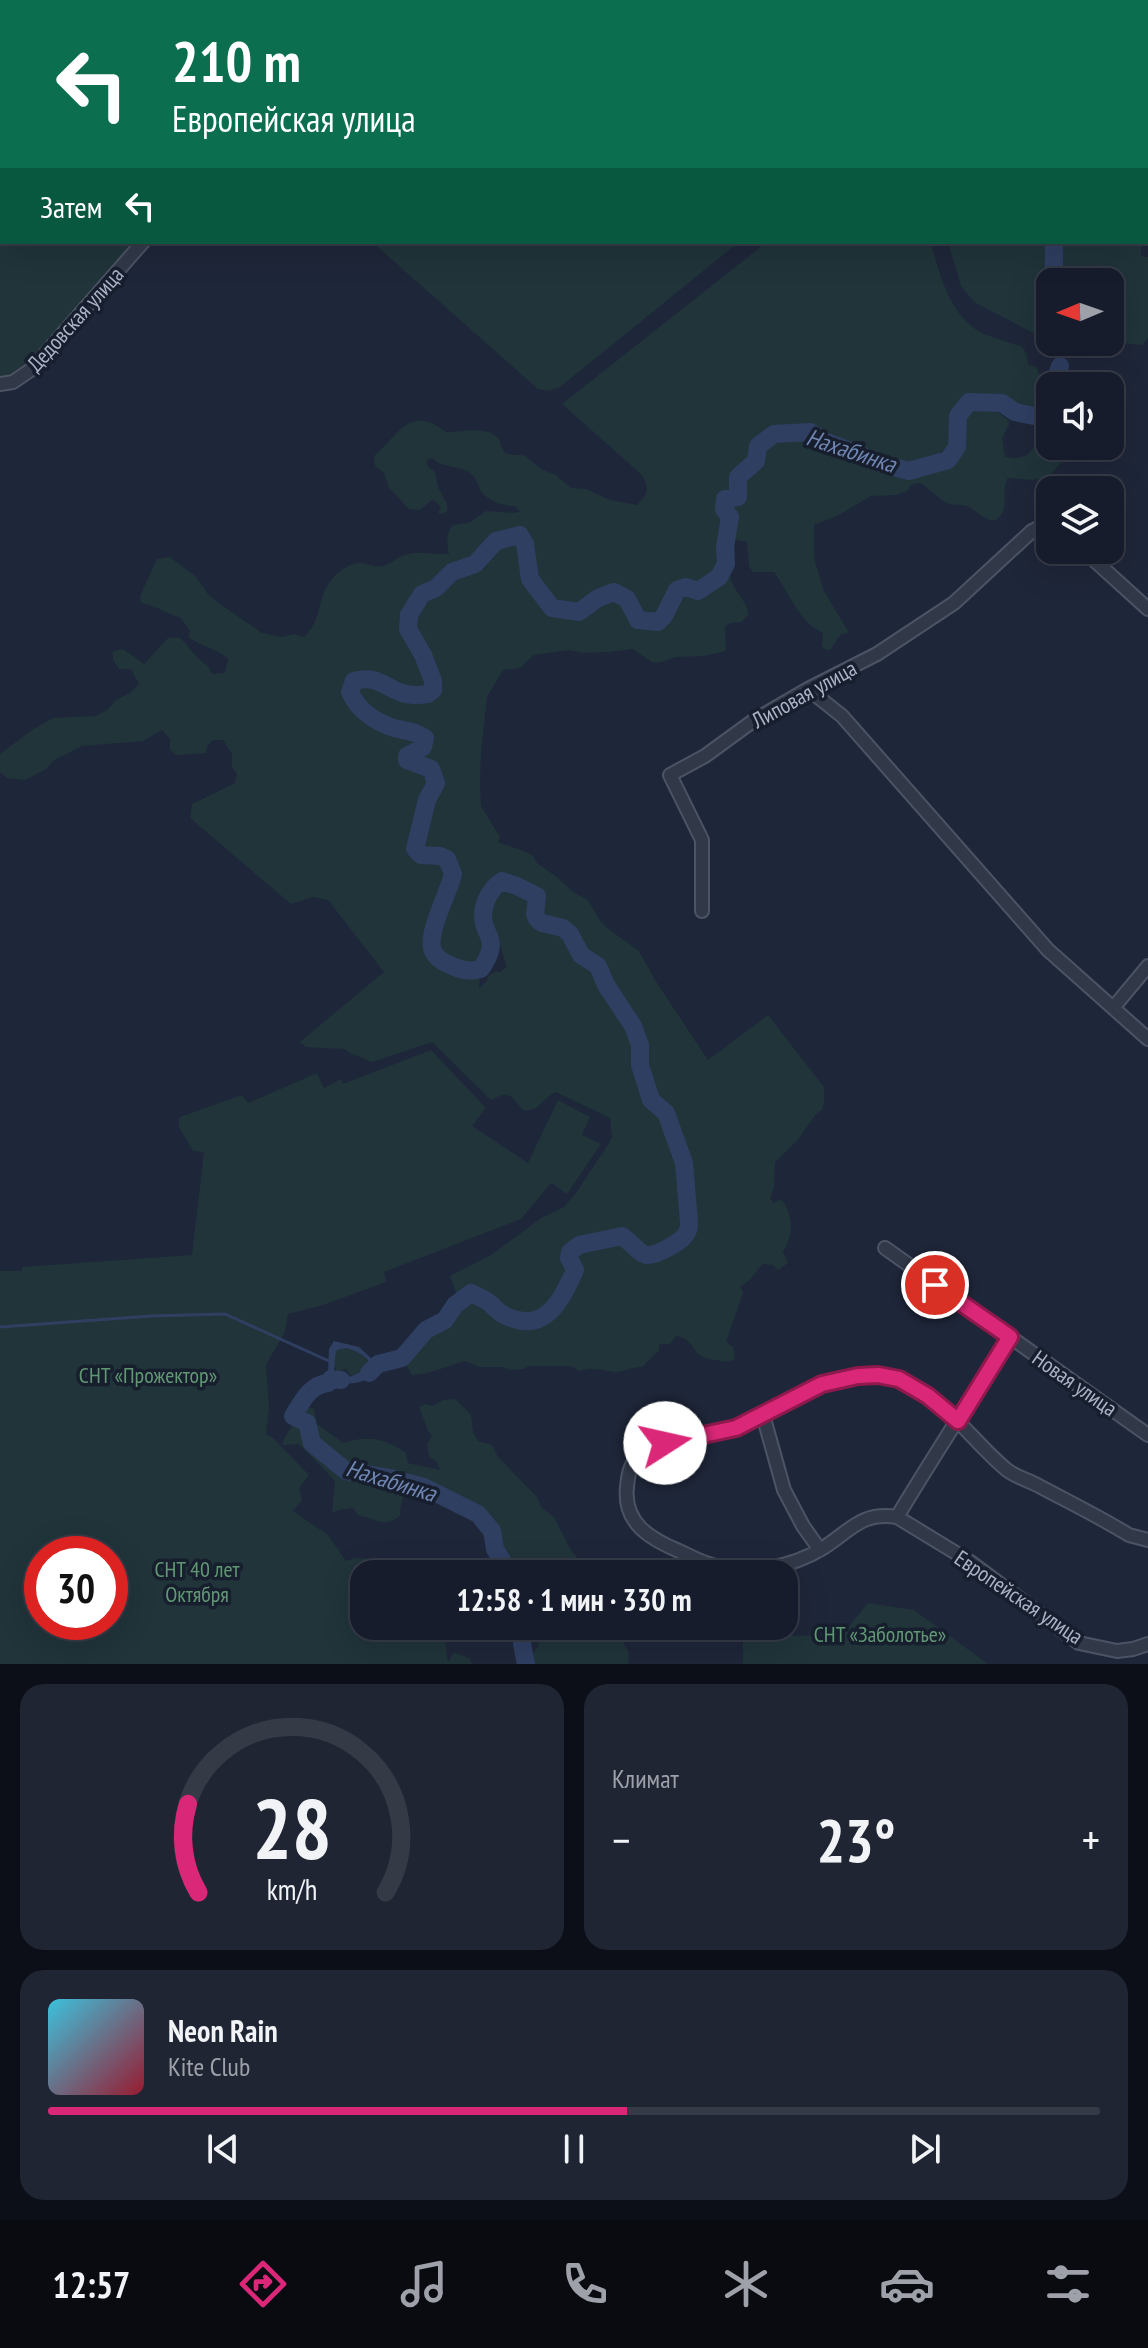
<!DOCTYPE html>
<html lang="ru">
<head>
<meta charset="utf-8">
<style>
	:root { --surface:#161c2b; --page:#1f2533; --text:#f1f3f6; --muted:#9ea1a9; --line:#353a47; --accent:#db2777 }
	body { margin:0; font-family:"PT Sans Narrow",sans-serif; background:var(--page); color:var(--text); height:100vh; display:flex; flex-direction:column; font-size:30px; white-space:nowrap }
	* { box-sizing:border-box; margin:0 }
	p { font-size:26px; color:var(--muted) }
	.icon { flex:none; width:44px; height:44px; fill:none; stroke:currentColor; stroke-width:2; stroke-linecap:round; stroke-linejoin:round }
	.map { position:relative; height:1664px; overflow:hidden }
	.drawer { display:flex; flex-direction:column; gap:20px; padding:20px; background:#0c0f18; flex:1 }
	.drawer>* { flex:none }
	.guide { position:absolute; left:0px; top:0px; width:1148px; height:244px; box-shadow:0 8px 32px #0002,0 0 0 2px var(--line); background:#0b6e4f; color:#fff; overflow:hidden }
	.needle { width:52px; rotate:268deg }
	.tools { position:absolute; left:1036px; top:268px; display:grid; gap:16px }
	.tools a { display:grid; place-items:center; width:88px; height:88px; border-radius:16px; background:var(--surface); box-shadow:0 8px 32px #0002,0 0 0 2px var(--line); font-size:40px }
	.speed { position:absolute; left:24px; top:1536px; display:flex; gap:16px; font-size:40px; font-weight:700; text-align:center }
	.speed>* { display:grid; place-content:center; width:104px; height:104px; border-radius:50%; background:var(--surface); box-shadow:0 8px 32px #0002,0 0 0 2px var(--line); line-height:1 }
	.speed .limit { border:12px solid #d22; background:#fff; color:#111 }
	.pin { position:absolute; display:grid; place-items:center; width:68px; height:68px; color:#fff; margin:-34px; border:4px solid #fff; border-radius:50%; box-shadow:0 2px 8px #0007 }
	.me { position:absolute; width:88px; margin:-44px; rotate:80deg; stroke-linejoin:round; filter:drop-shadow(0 0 6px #0008) }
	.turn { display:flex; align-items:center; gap:28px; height:168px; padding:0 40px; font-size:36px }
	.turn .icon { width:104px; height:104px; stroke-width:2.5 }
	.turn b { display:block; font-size:56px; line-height:68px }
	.then { display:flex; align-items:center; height:76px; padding:0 40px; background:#0003; gap:16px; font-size:30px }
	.big { font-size:60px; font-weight:700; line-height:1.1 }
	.drawer .tile { flex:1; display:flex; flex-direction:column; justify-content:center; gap:12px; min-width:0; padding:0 28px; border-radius:24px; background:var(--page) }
	.drawer .dial { align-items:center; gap:0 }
	.dial svg { height:208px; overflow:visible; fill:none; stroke:var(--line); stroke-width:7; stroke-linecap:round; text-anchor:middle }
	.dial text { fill:var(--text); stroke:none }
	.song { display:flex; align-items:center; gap:24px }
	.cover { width:96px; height:96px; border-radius:12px; background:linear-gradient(135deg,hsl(190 70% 55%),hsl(350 70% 35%)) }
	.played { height:8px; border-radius:4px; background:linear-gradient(90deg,var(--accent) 55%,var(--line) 55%) }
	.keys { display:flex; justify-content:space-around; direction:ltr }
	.heat { display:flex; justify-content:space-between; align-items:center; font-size:44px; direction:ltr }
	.drawer .tiles { flex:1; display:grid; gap:20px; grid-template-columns:1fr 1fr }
	.tile:last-child { grid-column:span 2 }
	.trip { position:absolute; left:350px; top:1560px; width:448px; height:80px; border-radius:24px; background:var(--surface); box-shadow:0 8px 32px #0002,0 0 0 2px var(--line); font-weight:700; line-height:80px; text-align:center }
	.dock { display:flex; height:128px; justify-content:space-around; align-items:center; background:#090b11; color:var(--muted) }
	.dock .icon { width:56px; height:56px }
	.dock .selected { color:var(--accent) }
	.dock b { font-size:36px; color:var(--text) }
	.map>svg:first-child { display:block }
	.green { fill:#20343a; fill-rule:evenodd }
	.water { fill:#2f3f62; fill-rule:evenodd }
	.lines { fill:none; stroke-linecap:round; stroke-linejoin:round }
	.stream { stroke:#2f3f62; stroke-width:3 }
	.river { stroke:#2f3f62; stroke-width:18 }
	.minor-casing { stroke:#4c5364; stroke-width:16 }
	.minor { stroke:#313949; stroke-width:12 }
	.route-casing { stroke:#8e194d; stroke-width:20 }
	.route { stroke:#db2777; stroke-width:14 }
	.labels { text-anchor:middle; stroke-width:7; stroke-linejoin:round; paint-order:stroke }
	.street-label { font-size:22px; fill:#abb3c6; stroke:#171e2d }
	.park-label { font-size:22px; fill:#619874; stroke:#171e2d }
	.water-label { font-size:24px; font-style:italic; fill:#7086b2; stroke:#171e2d }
</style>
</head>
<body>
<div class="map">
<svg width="1148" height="1664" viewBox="0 0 1148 1664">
	<rect width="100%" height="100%" fill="#1e2639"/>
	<path class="green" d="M 0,0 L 133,0 L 131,2 L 2,2 L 2,242 L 132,242 L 45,348 L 4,384 L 0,384 Z
		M 157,0 L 573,0 L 575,2 L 154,2 Z
		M 585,0 L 1077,0 L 1075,2 L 587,2 Z
		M 372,242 L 739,242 L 560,387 L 549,391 L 538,389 Z
		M 767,242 L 930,242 C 940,272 947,308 974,328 C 986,337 1007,341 1022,347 L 1026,353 L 1028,364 L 1037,368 L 1041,381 L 1050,390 L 1050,402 L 1043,408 L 1011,407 L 1007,402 L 993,404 L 998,412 L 1009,421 L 1009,425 L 1002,438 L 1005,457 C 1035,462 1028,445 1050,434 L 1050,446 L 1077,446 L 1047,478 L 1032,480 L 1008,478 C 1001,489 1008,504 1001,515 C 992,529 979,512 969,507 C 961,503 953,507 945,502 C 936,496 929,488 920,483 L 912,484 L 907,491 L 896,495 L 871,496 L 837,516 L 814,525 L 814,557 L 823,589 L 849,633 L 841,634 L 830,650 L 824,649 L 822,645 L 823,633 C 800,624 788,591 774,572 L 753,572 L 749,566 L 747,542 L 735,540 L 735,554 L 730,558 C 730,565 729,572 731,579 C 735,593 748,601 748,615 L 742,622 L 730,623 L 725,627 L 726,651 L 704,656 L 675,657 L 662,662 L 653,663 L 633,649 L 609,652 L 583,653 L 569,650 L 534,655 L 520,668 L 503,670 L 487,697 L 481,752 L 480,781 L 481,806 L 500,837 L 498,842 L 526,852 L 533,856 L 537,863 L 557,877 L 573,892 L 588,900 L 600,921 L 606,927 L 639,951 L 655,980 L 708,1060 L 768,1015 L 824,1087 L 824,1103 L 822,1110 L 816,1114 L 797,1141 L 775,1162 L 774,1188 L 770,1198 L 773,1203 L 781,1199 C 794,1215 794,1234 783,1252 L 788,1263 L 778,1270 L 773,1265 L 763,1264 C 754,1272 752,1282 740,1286 L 743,1293 L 726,1342 L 733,1347 L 735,1359 C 726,1363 724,1361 715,1360 C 686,1357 701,1341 676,1336 L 670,1344 L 659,1344 L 659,1350 L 642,1367 C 632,1367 622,1372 615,1372 C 603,1371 592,1366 580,1371 L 571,1366 L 529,1366 L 523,1369 L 510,1370 L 504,1367 L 479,1367 L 465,1361 C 449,1365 429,1375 412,1375 L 407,1366 L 409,1359 L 430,1330 L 446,1328 L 461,1307 L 450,1276 L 491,1255 L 540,1219 L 564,1207 L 576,1193 L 609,1143 L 612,1136 L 610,1118 L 556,1092 C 542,1098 540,1112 523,1110 L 512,1097 L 504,1094 L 491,1100 L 432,1042 L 372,1062 L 350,1053 L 344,1049 L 306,1047 L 300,1042 L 384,972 L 328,900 L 313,897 L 291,904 L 190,818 L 192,804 L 235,783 L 237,774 L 232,767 L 232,754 L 223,740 L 213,740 L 207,746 L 206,753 L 176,755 L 170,750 L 170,739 L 162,730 L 143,741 L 82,746 L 54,760 L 46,769 L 25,780 L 7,778 L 0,772 L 0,754 L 32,730 L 53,718 L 96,716 L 107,710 L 116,700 L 130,693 L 139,684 L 131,669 L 119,669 L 113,660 L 113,651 L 123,649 L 144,664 L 168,638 L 180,638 C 186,643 189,648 194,654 C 200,662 208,663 212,674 L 225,673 L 228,659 C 217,648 201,647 188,637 L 190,631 L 181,618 C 167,614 155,605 141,603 L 140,596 L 157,559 L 170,557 L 196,577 L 208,594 L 217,602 L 262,633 L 282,637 L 294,634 L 304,637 C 319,623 318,606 326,588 C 331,577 348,562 360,563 C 368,563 374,568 383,566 C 391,564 398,557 405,555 C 420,550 434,555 449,554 C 447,543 445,534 453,525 L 469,523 L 486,511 L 513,513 L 520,512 L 515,506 C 504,506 487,501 481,491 C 477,484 476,475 467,471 C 454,465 443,468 432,458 L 427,460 L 428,467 L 435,472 L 438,487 L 447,504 L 447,511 L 442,514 L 438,513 L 441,507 L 433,499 L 420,510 L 409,509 L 389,488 L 384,473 L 375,466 L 374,456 C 399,435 409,403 446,432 C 458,432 479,428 491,433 C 510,442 491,457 524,455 L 541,469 L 556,475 L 571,488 L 586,489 L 610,500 L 637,505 C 648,493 650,490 642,475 L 562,404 ZM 486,937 L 496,937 C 503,946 502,957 507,967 L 500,972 L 496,971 L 488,976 L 487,981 L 479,988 L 480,977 L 475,971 L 481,969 C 485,961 487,947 486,937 Z
		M 948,242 L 1141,242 L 1141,256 L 1148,257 L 1148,338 L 1142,345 L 1110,342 L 1110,282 L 1050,282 L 1050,329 L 1033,333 L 974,302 L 961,286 Z
		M 431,1050 L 486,1108 L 472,1126 L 528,1163 L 558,1100 L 590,1117 L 582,1135 L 601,1144 L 567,1194 L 551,1183 L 521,1219 L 384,1272 L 386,1282 L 323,1305 L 288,1314 L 285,1332 L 266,1365 L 269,1407 L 266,1434 L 274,1439 L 309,1475 L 299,1488 L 302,1500 L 293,1511 L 328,1535 L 346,1561 L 355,1558 L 376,1559 L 383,1574 L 364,1574 L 364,1626 L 443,1626 L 448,1662 L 454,1652 L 470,1659 L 472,1664 L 0,1664 L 0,1271 L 22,1271 L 22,1267 L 192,1255 L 204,1152 L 193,1151 L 178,1126 L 180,1117 L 242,1095 L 248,1103 L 317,1073 L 324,1088 L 341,1079 L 343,1084 ZM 42,1554 L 110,1554 L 110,1622 L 42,1622 Z
		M 346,1347 C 357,1351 364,1355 372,1364 L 367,1373 L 363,1371 L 351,1376 L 346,1369 L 337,1372 L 333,1362 L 337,1350 Z
		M 455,1399 L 471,1415 L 473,1432 L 478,1441 L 492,1445 L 498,1457 L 537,1497 L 542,1508 L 554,1517 L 572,1552 L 593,1574 L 511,1574 C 505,1562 491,1561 487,1551 L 496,1536 L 491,1528 L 445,1496 L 441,1489 L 425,1497 L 419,1492 L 421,1482 L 414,1481 C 405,1489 400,1503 400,1516 C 382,1529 375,1517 359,1516 L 353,1508 L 338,1510 L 332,1513 L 335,1481 L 299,1444 L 282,1445 C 286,1431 296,1423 302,1410 L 308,1407 L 314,1409 L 317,1424 L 343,1443 C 367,1435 385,1438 406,1453 L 408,1463 L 440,1470 L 437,1462 L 429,1457 L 427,1444 L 432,1435 L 428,1431 L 419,1407 L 426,1404 L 433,1406 L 443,1400 Z
		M 868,1603 L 914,1610 L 988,1664 L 743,1664 L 743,1635 L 841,1636 Z
		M 535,1626 L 611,1626 L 612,1638 L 623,1642 L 629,1653 L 628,1664 L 530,1664 L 534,1652 L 539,1645 Z"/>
	<path class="water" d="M 334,1341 L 359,1347 L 373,1360 L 379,1358 L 387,1360 C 369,1380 360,1388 333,1381 L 327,1384 L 320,1383 L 322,1379 L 328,1376 L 329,1349 ZM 346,1348 C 357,1351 365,1355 371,1364 L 367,1372 L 363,1371 L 349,1377 L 335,1379 L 333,1375 C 336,1367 333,1361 337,1350 Z"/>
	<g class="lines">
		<path class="stream" d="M 0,1327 L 151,1316 L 225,1314 L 329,1361"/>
		<path class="river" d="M 948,2 L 949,0
			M 1053,242 C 1056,258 1052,269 1054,282
			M 1053,386 L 1060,366
			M 369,1373 L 378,1364 L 402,1358 L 426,1330 L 445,1320 L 455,1305 L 471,1293 C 476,1296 483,1298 488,1302 C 493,1305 497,1311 502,1314 C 544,1336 560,1303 575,1270 L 569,1258 L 570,1252 L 579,1245 L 622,1236 C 630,1241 639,1254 647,1255 C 656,1256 681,1242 686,1234 C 689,1229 689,1228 689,1222 L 684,1163 L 666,1113 L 651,1100 L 640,1065 L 640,1045 L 633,1026 L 606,985 L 598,966 L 581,955 L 570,934 L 563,928 L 542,923 L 537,919 L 535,914 L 537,896 L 517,886 L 502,881 C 488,890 479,910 485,927 C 487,933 491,938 491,945 C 491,954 485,962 481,969 C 469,972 461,970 450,965 C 443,962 434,957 432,948 C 428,930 449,892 453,874 L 447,859 L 440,856 L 421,855 L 415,849 L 427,800 L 436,783 L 431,769 L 407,760 L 407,756 L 423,747 L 425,738 C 416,731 405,731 394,728 C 375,722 358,710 350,692 L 354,681 C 378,675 382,686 402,693 C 410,696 420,695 428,694 L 433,690 L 433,681 L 423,655 L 408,629 L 409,615 L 422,594 L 436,588 L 452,572 L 475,564 L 496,541 L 520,535 L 525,544 L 530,579 L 552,608 L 579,612 L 598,598 L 614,592 L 627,599 L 638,620 L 658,622 L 664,616 L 677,590 L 686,587 L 698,591 L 719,577 L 726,564 L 725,547 L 730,517 L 724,509 L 725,499 L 738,497 L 738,477 L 756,461 L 758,446 L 774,434 L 810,432 L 827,442 L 883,464 L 909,471 L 948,460 L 957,447 L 958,416 L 969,402 L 1002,403 L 1015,412 L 1039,417 L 1047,411 L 1050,401
			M 341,1380 L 331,1379 L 328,1383 C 309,1385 302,1402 293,1416 L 307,1423 L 312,1443 L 346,1471 L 390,1478 L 424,1487 L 478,1514 L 492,1531 L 495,1549 L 510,1574
			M 525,1626 L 522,1644 L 526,1664"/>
		<defs>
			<path id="minor" d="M 0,384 L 13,382 L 32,369 L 143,242
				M 1083,550 L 1148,609
				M 808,689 L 842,716 L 1048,950 L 1148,1039
				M 702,911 L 702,840 L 670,775 L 705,756 L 753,721 L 808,689 L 877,654 L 954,603 L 1032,531 L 1040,527 L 1050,526
				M 1113,1008 L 1148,966
				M 885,1248 L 1148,1435
				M 1010,1337 C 972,1397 933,1457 897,1517 C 862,1511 850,1531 823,1548 C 789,1569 750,1574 712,1565 C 700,1562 690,1556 679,1551 C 650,1539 623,1523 627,1487 C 628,1475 630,1463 640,1454 C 660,1435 706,1437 732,1429 C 790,1412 825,1361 895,1379 C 940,1390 972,1442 1007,1470 C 1016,1477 1028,1480 1039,1486 C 1069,1502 1100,1517 1129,1535 L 1148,1540
				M 763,1415 L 784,1490 L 803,1526 L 820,1550
				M 897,1517 L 969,1561 L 1079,1643 L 1117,1651 L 1133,1649 L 1148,1644"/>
		</defs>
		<use href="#minor" class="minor-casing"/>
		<use href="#minor" class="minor"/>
	</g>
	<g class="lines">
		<defs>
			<path id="route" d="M 665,1443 L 736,1428 L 822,1384 L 858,1376 L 878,1375 L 899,1379 L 928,1396 L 958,1421 L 1010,1337 L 935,1285"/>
		</defs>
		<use href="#route" class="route-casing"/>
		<use href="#route" class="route"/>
	</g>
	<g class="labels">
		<g class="street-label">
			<text transform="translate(75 319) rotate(-48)" y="8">Дедовская улица</text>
			<text transform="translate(804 694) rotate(-29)" y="8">Липовая улица</text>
			<text transform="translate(1075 1383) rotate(35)" y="8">Новая улица</text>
			<text transform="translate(1019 1597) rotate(34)" y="8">Европейская улица</text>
		</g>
		<g class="park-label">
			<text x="148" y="1383">СНТ «Прожектор»</text>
			<text x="197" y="1577">СНТ 40 лет<tspan x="197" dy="25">Октября</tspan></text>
			<text x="880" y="1642">СНТ «Заболотье»</text>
		</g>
		<g class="water-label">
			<text transform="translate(851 451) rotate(18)" y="8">Нахабинка</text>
			<text transform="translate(391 1481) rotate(17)" y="8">Нахабинка</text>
		</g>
	</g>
</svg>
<div class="tools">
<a><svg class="needle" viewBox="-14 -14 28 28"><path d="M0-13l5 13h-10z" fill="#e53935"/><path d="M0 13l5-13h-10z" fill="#9ea1a9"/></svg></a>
<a><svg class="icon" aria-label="sound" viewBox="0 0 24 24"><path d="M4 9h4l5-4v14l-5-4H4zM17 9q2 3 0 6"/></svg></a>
<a><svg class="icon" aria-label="layers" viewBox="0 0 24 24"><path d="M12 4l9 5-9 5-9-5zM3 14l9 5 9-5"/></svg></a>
</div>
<div class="speed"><div class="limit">30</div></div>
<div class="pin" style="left:935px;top:1285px;background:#d93025"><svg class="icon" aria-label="arrive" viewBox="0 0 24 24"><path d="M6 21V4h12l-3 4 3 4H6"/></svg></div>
<svg class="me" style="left:665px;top:1443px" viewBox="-20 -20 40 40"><circle r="19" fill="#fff"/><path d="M0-13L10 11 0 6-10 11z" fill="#db2777"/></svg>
<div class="trip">12:58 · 1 мин · 330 m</div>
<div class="guide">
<div class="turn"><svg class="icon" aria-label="left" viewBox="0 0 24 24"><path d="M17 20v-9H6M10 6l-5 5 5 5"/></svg><div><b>210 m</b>Европейская улица</div></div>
<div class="then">Затем<svg class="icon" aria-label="left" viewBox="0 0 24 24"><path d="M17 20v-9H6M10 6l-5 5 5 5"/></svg></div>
</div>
</div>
<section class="drawer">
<div class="tiles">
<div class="tile dial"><svg viewBox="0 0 100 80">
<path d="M14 69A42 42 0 1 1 86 69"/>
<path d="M14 69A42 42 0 0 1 10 35" stroke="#db2777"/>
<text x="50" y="56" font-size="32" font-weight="700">28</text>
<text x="50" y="72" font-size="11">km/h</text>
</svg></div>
<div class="tile"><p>Климат</p>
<div class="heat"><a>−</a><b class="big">23°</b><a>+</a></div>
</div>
<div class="tile">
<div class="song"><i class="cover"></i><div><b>Neon Rain</b><p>Kite Club</p></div></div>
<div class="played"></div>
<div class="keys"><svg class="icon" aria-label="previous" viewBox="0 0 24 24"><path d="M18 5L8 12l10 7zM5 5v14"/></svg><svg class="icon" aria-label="pause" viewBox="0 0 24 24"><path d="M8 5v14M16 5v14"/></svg><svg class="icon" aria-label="next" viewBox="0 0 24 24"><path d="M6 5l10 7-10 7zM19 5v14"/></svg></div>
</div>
</div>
</section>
<nav class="dock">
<b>12:57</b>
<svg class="icon selected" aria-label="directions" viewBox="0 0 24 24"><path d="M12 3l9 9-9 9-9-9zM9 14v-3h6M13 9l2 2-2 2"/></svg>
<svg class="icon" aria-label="music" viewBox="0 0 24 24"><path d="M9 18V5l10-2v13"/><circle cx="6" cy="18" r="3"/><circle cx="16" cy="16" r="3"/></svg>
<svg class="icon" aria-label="phone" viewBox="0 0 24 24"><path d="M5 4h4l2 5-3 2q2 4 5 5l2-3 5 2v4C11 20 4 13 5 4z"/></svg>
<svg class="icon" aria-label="climate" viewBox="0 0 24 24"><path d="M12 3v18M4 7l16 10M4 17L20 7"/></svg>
<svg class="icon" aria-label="car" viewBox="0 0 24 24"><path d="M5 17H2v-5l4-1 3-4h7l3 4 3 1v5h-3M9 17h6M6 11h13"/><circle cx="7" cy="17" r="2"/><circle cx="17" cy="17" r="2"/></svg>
<svg class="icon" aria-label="filters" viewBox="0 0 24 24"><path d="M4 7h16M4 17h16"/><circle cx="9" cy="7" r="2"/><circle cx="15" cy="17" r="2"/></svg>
</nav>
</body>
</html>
